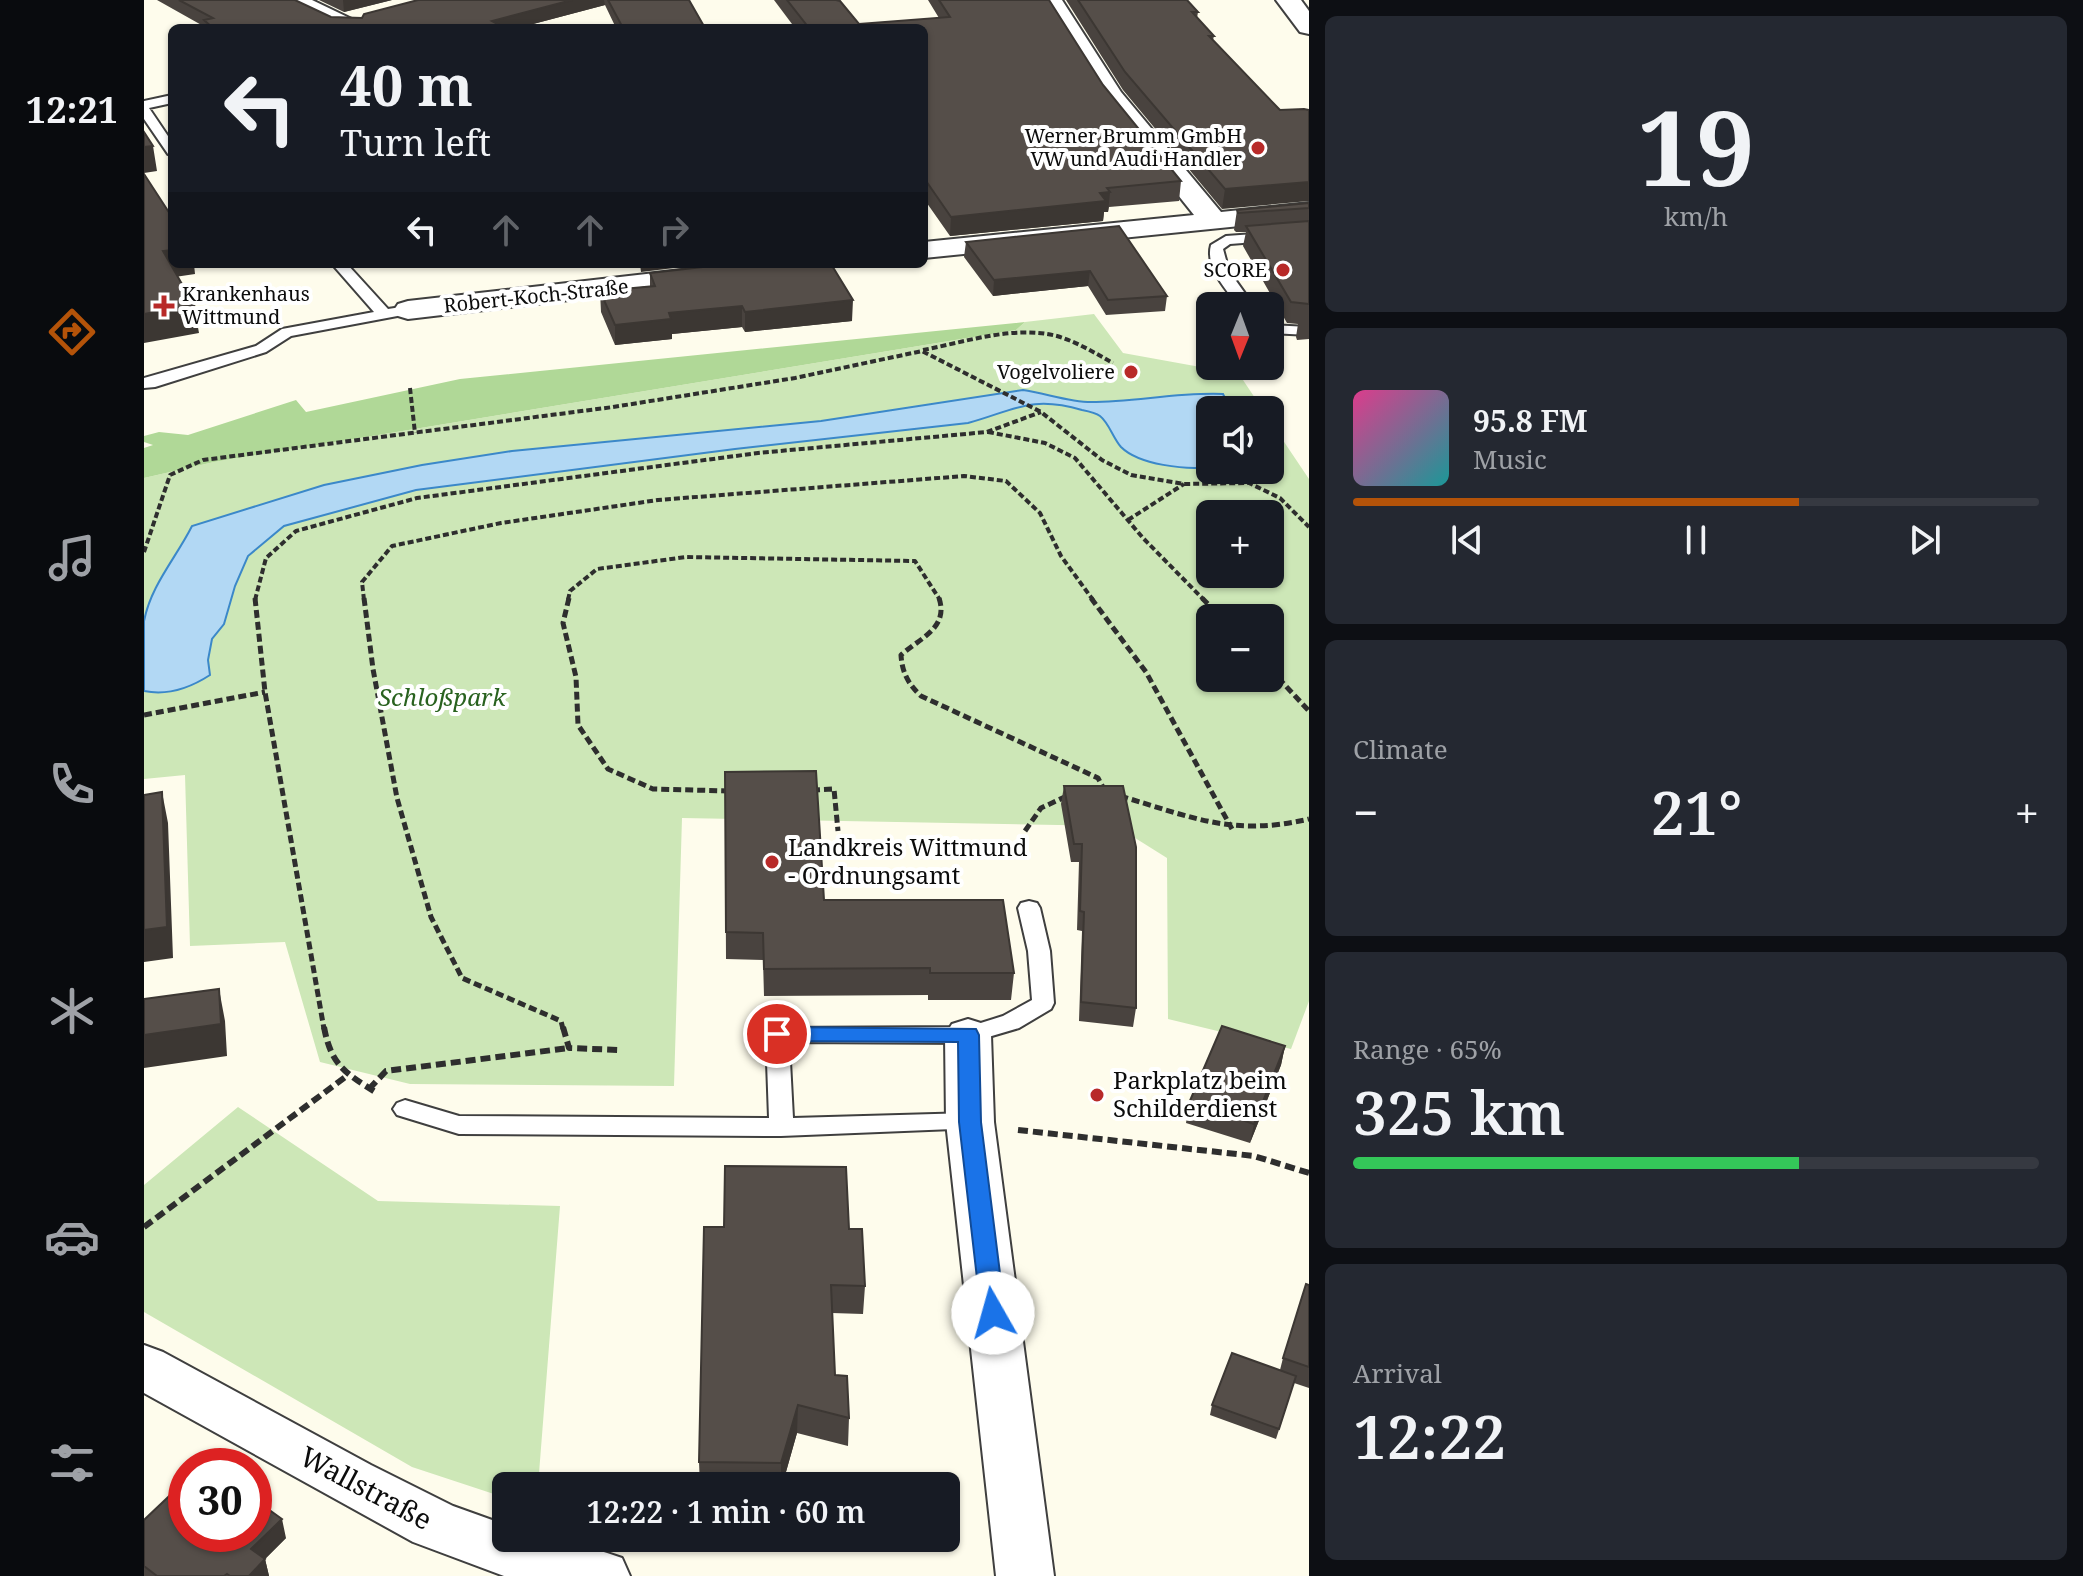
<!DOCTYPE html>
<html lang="en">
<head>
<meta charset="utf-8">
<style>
	:root { --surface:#171b24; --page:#242831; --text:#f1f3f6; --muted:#9ea1a6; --line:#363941; --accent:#b45309 }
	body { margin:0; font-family:"Noto Serif",serif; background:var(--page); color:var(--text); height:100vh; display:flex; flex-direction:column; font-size:30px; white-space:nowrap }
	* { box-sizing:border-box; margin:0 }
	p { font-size:26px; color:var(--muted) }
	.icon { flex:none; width:44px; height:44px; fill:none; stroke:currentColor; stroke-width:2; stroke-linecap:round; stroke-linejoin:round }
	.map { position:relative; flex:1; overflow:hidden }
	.side { display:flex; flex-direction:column; gap:16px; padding:16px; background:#0d0f14; width:774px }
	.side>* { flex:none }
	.top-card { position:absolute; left:24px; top:24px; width:760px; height:244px; border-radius:12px; box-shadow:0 2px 6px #0004; background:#171b24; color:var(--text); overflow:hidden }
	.needle { width:52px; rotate:181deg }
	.fabs { position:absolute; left:1052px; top:292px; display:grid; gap:16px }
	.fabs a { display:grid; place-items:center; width:88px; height:88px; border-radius:12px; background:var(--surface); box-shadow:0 2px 6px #0004; font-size:40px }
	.speed { position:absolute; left:24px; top:1448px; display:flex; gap:16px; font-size:40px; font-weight:700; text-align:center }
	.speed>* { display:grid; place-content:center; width:104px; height:104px; border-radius:50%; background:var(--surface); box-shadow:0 2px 6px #0004; line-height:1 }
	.speed .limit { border:12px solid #d22; background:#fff; color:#111 }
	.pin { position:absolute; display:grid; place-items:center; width:68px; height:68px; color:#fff; margin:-34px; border:4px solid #fff; border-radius:50%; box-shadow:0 2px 8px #0007 }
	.me { position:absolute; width:88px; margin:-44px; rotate:353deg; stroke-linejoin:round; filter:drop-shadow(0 0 6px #0008) }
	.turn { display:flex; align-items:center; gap:28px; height:168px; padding:0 40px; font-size:36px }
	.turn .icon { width:104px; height:104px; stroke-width:2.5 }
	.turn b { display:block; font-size:56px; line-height:68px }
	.lanes { display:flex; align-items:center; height:76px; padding:0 40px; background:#0003; justify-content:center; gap:40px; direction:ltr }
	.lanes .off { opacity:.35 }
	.big { font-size:60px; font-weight:600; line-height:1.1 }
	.side .card { flex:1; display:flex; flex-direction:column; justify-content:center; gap:12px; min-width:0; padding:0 28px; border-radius:12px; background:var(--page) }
	.side .dial { align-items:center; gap:0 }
	.dial b { font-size:104px; line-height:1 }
	.song { display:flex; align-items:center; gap:24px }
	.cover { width:96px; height:96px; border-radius:12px; background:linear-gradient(135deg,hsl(330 70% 55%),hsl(180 70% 35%)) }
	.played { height:8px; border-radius:4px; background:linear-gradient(90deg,var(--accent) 65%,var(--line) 65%) }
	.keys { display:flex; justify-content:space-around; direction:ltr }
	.heat { display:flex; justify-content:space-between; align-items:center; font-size:44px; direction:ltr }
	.charge { height:12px; border-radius:6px; background:linear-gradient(90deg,#34c759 65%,var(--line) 0) }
	.trip { position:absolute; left:348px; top:1472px; width:468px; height:80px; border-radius:12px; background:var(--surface); box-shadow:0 2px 6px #0004; font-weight:600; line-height:80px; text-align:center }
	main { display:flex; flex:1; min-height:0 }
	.dock { display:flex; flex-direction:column; width:144px; justify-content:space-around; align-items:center; background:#090b0e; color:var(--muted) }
	.dock .icon { width:56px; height:56px }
	.dock .on { color:var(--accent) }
	.dock b { font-size:36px; color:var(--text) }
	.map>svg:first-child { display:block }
	.green { fill:#cde7b7; fill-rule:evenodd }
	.forest { fill:#b0d897 }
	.water { fill:#b2d8f4; stroke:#3b88c9; stroke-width:2 }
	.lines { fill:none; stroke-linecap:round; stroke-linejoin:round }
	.service-casing { stroke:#3f3f3f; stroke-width:4 }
	.minor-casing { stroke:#3f3f3f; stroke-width:4 }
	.tertiary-casing { stroke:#3f3f3f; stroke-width:4 }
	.path-far2 { stroke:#2e2e2e; stroke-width:4; stroke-dasharray:6 3; stroke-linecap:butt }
	.path-far1 { stroke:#2e2e2e; stroke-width:5; stroke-dasharray:8 4; stroke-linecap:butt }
	.path { stroke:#2e2e2e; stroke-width:6; stroke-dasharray:10 5; stroke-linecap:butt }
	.service { fill:#fff; fill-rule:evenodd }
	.minor { fill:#fff; fill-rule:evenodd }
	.tertiary { fill:#fff; fill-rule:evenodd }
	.wall { fill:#49433f }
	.shaded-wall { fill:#3c3733 }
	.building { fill:#554e49; stroke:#3c3733; stroke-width:2 }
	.route { fill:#1a73e8; stroke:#114b97; stroke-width:2 }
	.poi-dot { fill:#b82a29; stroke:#fff; stroke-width:3 }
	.labels { text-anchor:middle; stroke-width:8; stroke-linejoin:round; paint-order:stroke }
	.far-poi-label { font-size:20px; fill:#0c0c0c; stroke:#fff; text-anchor:end }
	.far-street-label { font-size:20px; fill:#0c0c0c; stroke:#fff }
	.park-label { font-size:24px; font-style:italic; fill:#29621f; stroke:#fff }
	.poi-label { font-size:24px; fill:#0c0c0c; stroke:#fff; text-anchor:start }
	.near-street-label { font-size:28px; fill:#0c0c0c; stroke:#fff }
</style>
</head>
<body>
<main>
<nav class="dock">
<b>12:21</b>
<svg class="icon on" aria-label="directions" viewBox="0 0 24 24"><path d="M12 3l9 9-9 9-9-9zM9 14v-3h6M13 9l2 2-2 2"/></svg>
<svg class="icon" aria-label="music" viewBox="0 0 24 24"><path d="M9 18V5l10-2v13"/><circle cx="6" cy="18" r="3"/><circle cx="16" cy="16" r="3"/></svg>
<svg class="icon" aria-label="phone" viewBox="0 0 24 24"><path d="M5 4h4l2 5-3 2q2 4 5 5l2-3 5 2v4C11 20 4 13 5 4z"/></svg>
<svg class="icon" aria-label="climate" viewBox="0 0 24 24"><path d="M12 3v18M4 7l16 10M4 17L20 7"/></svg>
<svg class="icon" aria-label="car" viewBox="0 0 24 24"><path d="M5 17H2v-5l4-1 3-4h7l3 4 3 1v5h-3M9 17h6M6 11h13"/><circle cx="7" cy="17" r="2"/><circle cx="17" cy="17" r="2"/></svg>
<svg class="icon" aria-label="filters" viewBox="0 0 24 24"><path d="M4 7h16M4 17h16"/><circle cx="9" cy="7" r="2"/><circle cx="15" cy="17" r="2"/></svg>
</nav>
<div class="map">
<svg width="1165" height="1576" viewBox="0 0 1165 1576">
	<rect width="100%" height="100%" fill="#fefcec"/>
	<path class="green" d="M 950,314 L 979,353 L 1095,374 L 1119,410 L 1066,410 L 1066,470 L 1126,470 L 1126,421 L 1165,479 L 1165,1001 L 1147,1049 L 1024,1019 L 1023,858 L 972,826 L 538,818 L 530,1086 L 266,1084 L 176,1062 L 141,942 L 46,946 L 41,775 L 0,779 L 0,478 L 70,462 L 872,330 L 881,322 ZM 1066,514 L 1126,514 L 1126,574 L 1066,574 ZM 1066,618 L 1126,618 L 1126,678 L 1066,678 Z
		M 94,1107 L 234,1201 L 416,1206 L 394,1486 L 362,1486 L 362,1498 L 268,1467 L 0,1312 L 0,1185 Z"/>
	<path class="forest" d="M 881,322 L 872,330 L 70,462 L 0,478 L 0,448 L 9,445 L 0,442 L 0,436 L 15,432 L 44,435 L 152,400 L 162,412 L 316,379 Z"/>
	<path class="water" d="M 879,390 C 901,393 925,402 947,402 C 991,402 1034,392 1079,394 L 1087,410 L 1066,410 L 1066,467 C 1042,470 995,465 977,447 C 969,438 965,423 956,416 C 952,413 943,411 938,410 C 887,395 871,410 824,423 L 591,449 L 272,490 L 140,526 L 104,556 L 91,586 L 80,624 L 68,639 L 64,660 L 66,675 C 46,688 24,696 0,691 C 0,669 0,642 0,621 C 7,585 32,558 48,526 L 180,485 L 278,465 L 368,451 L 677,421 Z"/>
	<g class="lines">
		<defs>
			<path id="service" d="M 28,95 L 28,103 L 5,108 L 28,142 L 28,155 L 24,154 L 0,119 L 0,101 Z
				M 1165,230 L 1165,238 L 1086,244 L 1079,249 L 1085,271 L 1110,306 L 1095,306 C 1082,290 1061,267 1067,245 L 1082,236 Z
				M 188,264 L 203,264 L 244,309 L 264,306 L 271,310 L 264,314 L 147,336 L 122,352 L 11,387 L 0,388 L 0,378 L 112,346 L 138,329 L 230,312 Z
				M 1126,325 L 1165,327 L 1165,335 L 1126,333 Z
				M 885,901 L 893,903 L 896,908 L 906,951 L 910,1003 L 907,1009 L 875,1028 L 824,1043 L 645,1042 L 649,1118 L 826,1113 L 834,1116 L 838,1122 L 834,1128 L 637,1136 L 315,1134 L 253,1115 L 249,1109 L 253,1103 L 261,1100 L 315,1116 L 625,1118 L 622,1034 L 625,1028 L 824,1027 L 859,1016 L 888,1000 L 884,951 L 874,908 L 877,903 Z"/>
			<path id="minor" d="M 140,0 L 168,0 L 216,23 L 219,28 L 190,28 L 143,5 Z
				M 896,0 L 918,0 L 977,92 L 1077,212 L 1165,203 L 1165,219 L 780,258 L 780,242 L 1050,215 L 959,101 Z
				M 590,264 L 677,264 L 673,270 L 663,272 L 264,319 L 254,316 L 250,310 L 254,304 L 264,301 Z
				M 824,1019 L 840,1024 L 847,1035 L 850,1122 L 910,1576 L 852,1576 L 802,1122 L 801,1035 L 808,1024 Z
				M 0,1345 L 19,1352 L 227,1465 L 309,1506 L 362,1525 L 362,1538 C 402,1538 440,1544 478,1558 L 486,1576 L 360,1576 L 269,1542 L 0,1393 Z"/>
			<path id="tertiary" d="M 1132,0 L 1157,0 L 1165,11 L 1165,34 L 1156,32 Z"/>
		</defs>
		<use href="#service" class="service-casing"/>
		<use href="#minor" class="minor-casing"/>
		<use href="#tertiary" class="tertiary-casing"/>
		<path class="path-far2" d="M 779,350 C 822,342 869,325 913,336 C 933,342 951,353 969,363
			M 266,388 L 271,433
			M 844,432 L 901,443 L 931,458 L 999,538 L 1060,600
			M 984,520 L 1040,484
			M 0,552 L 26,475 L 59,460 L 469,407 L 651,378 L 778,351 L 897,412 L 958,460 L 987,475 L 1040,484 L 1105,483 L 1136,498 L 1165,527
			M 111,600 L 122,558 L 152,531 L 273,498 L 614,453 L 843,432 L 897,412
			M 220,600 L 218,582 L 248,546 L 357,523 L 514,500 L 820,476 L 862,481 L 896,513 L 917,556 L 949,600
			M 424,600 L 426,591 L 453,569 L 542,557 L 771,561 L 796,600"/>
		<path class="path-far1" d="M 111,598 L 121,692 L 180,1029
			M 220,598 L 229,669 L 253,798 L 287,917 L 318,978 L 417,1021 L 419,1029
			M 425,598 L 419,623 L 432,677 L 434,725 L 464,769 L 509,789 L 586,791
			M 795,598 C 805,628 776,638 757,655 C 758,672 764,684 777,696 L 954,778 L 960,789
			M 947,598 L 1002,672 L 1088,829
			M 1058,598 L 1078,618
			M 1126,669 L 1165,711
			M 0,715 L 121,692
			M 668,790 L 690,789 L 694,831
			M 976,796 C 1048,817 1088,837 1165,819
			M 881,831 L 897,808 L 923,796"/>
		<path class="path" d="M 180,1027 C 187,1065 201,1073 233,1093
			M 419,1027 L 425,1048 L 476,1050
			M 225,1089 L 242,1071 L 425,1048
			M 874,1130 L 1110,1156 L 1165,1173
			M 0,1227 L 204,1075"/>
		<use href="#service" class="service"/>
		<use href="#minor" class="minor"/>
		<use href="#tertiary" class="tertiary"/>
	</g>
	<path class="wall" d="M 13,0 L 151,0 L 187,17 L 218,18 L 274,0 L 545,0 L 561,28 L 472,28 L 461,5 L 374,28 L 62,28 L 61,27 Z
		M 175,0 L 248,0 L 200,12 Z
		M 630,0 L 692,0 L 715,24 L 795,18 L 784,0 L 905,0 L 959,85 L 1037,181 L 1035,201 L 965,207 L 964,212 L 960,212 L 959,221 L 806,236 L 780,199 L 780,28 L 651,28 Z
		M 922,0 L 1043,0 L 1054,12 L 1053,18 L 1070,36 L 1069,40 L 1136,110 L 1078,209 L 979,90 Z
		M 1165,203 L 1165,339 L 1153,340 L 1152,337 L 1154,324 L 1143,323 L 1099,246 L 1102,232 L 1092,232 L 1090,230 L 1093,210 Z
		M 975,226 L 1023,296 L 1021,311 L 962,315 L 944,286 L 849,296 L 820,257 L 822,242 Z
		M 506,273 L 708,321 L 601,332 L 598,327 L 528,334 L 528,339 L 471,345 L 457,312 L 456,291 L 506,286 Z
		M 581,772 L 680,900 L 870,973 L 867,1000 L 784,1000 L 784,995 L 620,996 L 619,960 L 582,959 Z
		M 920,786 L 992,1008 L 989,1027 L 935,1021 L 938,931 L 933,930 L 935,862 L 927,862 L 917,804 Z
		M 1141,1046 L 1137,1065 L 1106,1143 L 1042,1123 L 1045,1103 Z
		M 705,1229 L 721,1286 L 719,1314 L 688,1313 L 691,1375 L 705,1418 L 704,1446 L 653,1433 L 638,1486 L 556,1486 L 555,1462 Z
		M 1165,1285 L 1165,1388 L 1150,1383 L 1132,1439 L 1066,1415 L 1068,1405 L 1136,1370 L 1139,1358 Z
		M 0,1520 L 142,1538 L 121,1559 L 125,1576 L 0,1576 Z"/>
	<path class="shaded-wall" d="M 199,0 L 248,0 L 200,12 Z
		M 428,0 L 460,0 L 461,5 L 374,28 L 348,28 L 348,21 Z
		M 9,146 L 13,171 L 0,173 L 0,147 Z
		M 1165,182 L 1165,201 L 1078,209 L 1081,189 Z
		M 966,192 L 964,212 L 960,212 L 959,221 L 806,236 L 807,217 Z
		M 28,250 L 28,264 L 50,264 L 51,274 L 24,278 L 19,251 Z
		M 496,264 L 563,264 L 497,272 Z
		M 946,271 L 944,286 L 849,296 L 850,280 Z
		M 709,300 L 708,321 L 601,332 L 601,312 Z
		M 50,305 L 55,333 L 0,343 L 0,314 Z
		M 598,306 L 598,327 L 528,334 L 528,339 L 471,345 L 471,325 L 525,313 Z
		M 18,792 L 24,823 L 29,958 L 0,962 L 0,930 Z
		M 75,989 L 81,1021 L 83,1056 L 0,1068 L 0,1035 Z
		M 1141,1046 L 1137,1065 L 1106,1143 L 1110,1124 Z
		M 654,1405 L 653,1433 L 638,1486 L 637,1486 L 637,1463 Z
		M 138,1519 L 142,1538 L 112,1568 L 107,1549 Z
		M 121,1559 L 125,1576 L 105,1576 Z"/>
	<path class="building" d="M 35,0 L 151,0 L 187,17 L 218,18 L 220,14 L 274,0 L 428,0 L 348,21 L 361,28 L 69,28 L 60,20 L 69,18 Z
		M 464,0 L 545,0 L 561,28 L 479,28 Z
		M 643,0 L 692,0 L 696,1 L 715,24 L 806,17 L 795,0 L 905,0 L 959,85 L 1037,181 L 963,188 L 966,192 L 956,193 L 962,201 L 807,217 L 780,178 L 780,28 L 665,28 Z
		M 934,0 L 1043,0 L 1054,12 L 1048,12 L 1070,36 L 1065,36 L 1136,110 L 1160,109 L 1165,110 L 1165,182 L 1081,189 L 981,72 Z
		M 0,132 L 9,146 L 0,147 Z
		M 0,174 L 28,217 L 28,250 L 19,251 L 50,305 L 0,314 Z
		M 1165,203 L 1165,208 L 1094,213 L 1093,210 Z
		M 1165,221 L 1165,304 L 1147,302 L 1102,226 Z
		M 975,226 L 1023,296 L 964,300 L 946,271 L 850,280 L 822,242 Z
		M 585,264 L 687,264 L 709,300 L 601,312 L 598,306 L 525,313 L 527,319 L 471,325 L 456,291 L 511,286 L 506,273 Z
		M 672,771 L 680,900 L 859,900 L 870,973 L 786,973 L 786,968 L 620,969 L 619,933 L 582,932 L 581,772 Z
		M 920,786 L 979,786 L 992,847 L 992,1008 L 937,1002 L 940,912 L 936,911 L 938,844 L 930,844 Z
		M 18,792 L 23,927 L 0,930 L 0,795 Z
		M 75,989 L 77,1024 L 0,1035 L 0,999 Z
		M 1078,1026 L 1141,1046 L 1110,1124 L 1045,1103 Z
		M 581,1166 L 702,1167 L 705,1229 L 718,1229 L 721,1286 L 687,1285 L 691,1375 L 703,1376 L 705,1418 L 654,1405 L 637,1463 L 555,1462 L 560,1227 L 580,1227 Z
		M 1162,1284 L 1165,1285 L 1165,1367 L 1139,1358 Z
		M 1088,1353 L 1152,1376 L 1135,1429 L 1068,1405 Z
		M 42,1480 L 42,1534 L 110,1534 L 110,1499 L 138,1519 L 107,1549 L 121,1559 L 105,1576 L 86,1576 L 83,1574 L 80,1576 L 13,1576 L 0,1566 L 0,1520 Z"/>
	<path class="route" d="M 633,1027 L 832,1029 L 835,1035 L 837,1122 L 861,1313 L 858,1320 L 849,1322 L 841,1320 L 837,1313 L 815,1122 L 814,1042 L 633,1041 L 626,1039 L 623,1034 L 626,1029 Z"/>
	<g class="poi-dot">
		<circle cx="1114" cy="148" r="8"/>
		<circle cx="1139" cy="270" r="8"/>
		<path d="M16 294h8v8h8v8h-8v8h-8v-8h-8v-8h8z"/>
		<circle cx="987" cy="372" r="8"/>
		<circle cx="628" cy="862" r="8"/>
		<circle cx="953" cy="1095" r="8"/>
	</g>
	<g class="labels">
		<g class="far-poi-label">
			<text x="1098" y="143">Werner Brumm GmbH<tspan x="1098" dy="23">VW und Audi Handler</tspan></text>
			<text x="1123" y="277">SCORE</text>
			<text x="38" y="301" text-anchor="start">Krankenhaus<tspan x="38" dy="23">Wittmund</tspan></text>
			<text x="971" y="379">Vogelvoliere</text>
		</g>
		<g class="far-street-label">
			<text transform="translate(392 296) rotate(-6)" y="7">Robert-Koch-Straße</text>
		</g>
		<g class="park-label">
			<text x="298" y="706">Schloßpark</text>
		</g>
		<g class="poi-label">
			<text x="644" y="856">Landkreis Wittmund<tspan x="644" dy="28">- Ordnungsamt</tspan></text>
			<text x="969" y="1089">Parkplatz beim<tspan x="969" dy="28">Schilderdienst</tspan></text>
		</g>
		<g class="near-street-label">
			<text transform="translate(222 1488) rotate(28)" y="10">Wallstraße</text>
		</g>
	</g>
</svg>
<div class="fabs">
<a><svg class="needle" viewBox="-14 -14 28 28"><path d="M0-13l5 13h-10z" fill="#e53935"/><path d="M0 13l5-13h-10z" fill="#9ea1a6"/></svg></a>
<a><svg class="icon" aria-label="sound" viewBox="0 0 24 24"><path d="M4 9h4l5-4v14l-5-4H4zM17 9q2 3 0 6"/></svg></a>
<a>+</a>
<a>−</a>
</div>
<div class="speed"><div class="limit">30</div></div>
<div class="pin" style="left:633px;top:1034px;background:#d93025"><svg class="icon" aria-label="arrive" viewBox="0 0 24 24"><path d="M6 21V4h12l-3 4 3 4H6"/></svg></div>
<svg class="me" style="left:849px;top:1313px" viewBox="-20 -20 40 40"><circle r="19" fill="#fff"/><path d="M0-13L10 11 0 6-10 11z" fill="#1a73e8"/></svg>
<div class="trip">12:22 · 1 min · 60 m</div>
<div class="top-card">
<div class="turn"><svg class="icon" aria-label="left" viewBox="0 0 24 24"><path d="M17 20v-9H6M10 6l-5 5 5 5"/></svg><div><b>40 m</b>Turn left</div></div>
<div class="lanes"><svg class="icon" aria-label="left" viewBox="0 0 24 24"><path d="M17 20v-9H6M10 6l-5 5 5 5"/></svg><svg class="icon off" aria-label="ahead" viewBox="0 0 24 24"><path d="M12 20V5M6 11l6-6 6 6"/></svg><svg class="icon off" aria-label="ahead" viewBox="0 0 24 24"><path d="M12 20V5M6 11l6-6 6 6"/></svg><svg class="icon off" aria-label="right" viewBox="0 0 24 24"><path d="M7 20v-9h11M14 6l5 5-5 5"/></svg></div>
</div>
</div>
<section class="side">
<div class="card dial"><b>19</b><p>km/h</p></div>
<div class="card">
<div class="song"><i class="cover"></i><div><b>95.8 FM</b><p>Music</p></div></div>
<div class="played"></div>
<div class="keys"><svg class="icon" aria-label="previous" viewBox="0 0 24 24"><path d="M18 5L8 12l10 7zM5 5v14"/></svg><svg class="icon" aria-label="pause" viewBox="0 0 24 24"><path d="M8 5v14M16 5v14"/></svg><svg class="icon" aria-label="next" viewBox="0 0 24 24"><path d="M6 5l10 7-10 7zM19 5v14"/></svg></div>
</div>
<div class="card"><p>Climate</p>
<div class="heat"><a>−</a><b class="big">21°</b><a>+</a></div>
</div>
<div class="card"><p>Range · 65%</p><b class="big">325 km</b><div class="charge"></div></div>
<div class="card"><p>Arrival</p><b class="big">12:22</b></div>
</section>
</main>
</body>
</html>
